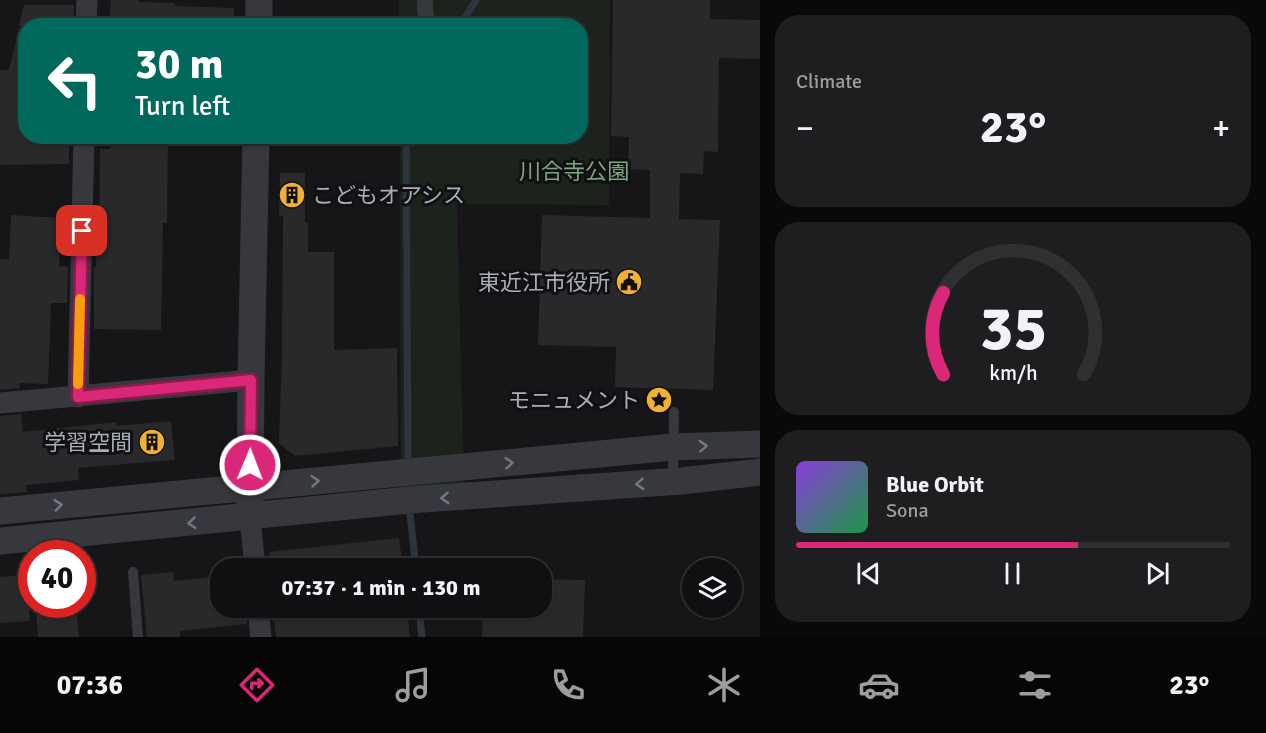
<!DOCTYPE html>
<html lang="en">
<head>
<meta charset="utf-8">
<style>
	:root { --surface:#101012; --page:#1e1e20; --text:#f1f3f6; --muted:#9c9d9f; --line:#303032; --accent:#db2777 }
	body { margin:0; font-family:Signika,"Noto Sans JP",sans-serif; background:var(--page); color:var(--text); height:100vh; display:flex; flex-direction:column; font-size:22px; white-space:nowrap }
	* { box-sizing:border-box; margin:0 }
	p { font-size:20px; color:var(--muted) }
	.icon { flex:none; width:33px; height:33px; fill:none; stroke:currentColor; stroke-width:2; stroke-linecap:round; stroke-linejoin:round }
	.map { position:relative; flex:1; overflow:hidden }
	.panel { display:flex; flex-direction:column; gap:15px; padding:15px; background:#09090a; width:506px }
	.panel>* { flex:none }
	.guide { position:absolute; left:18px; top:18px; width:570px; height:126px; border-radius:24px; box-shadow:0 2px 4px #0004,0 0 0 2px var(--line); background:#00695c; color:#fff; overflow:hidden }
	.tools { position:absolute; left:682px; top:558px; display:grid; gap:12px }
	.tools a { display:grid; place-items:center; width:60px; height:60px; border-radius:50%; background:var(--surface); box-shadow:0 2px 4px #0004,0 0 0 2px var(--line); font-size:30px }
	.speed { position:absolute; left:18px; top:540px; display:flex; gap:12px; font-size:30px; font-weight:700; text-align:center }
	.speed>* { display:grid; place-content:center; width:78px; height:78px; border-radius:50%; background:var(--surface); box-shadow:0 2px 4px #0004,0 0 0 2px var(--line); line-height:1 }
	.speed .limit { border:9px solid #d22; background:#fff; color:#111 }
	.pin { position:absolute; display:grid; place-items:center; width:51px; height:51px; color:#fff; margin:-26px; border-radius:12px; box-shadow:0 3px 9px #0006 }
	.me { position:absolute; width:66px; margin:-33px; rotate:1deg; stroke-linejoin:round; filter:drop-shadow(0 0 4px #0008) }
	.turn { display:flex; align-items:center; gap:21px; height:126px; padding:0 18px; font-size:27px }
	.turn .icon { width:78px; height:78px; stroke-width:2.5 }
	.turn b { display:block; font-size:42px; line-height:51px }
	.big { font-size:45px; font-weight:700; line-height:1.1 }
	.panel .widget { flex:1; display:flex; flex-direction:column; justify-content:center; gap:9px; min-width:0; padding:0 21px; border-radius:24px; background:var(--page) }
	.panel .dial { align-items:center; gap:0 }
	.dial svg { height:156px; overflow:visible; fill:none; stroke:var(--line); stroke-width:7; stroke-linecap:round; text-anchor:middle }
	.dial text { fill:var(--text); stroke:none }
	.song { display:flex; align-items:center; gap:18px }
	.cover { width:72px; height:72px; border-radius:9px; background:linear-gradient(135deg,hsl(270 70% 55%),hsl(140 70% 35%)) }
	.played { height:6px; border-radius:3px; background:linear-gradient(90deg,var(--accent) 65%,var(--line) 65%) }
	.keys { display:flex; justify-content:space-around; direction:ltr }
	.heat { display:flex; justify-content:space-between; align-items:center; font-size:33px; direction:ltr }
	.trip { position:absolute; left:210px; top:558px; width:342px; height:60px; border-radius:24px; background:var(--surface); box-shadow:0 2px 4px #0004,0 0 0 2px var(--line); font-weight:700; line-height:60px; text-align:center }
	.dock { display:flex; height:96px; justify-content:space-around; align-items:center; background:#060607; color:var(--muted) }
	.dock .icon { width:42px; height:42px }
	.dock .active { color:var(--accent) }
	.dock b { font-size:27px; color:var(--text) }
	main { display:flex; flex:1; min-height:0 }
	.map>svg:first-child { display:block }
	.green { fill:#1c231d }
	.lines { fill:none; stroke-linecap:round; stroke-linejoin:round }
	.stream { stroke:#2c353c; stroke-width:7 }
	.building { fill:#29292c }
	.service { stroke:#37383d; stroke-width:10 }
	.pedestrian { stroke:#37383d; stroke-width:16 }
	.minor { stroke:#37383d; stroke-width:21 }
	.tertiary { stroke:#37383d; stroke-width:27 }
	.oneway { stroke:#757881 }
	.route-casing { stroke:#8e194d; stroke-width:15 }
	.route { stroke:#db2777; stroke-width:10 }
	.slow { stroke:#f59e0b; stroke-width:10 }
	.labels { text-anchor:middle; stroke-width:6; stroke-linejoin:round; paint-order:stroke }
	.park-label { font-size:22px; fill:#7fa381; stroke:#111113 }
	.poi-label { font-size:22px; fill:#a8adb8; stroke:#111113; text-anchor:end }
</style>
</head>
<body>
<main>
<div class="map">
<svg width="761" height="637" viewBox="0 0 761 637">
	<rect width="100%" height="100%" fill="#161618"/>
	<path class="green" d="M 399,0 L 610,0 L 609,205 L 457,204 L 464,487 L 401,490 L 400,137 L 580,136 L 580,26 L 399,26 Z"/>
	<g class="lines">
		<path class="stream" d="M 460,26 L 476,0
			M 406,136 L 408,467
			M 409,505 L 416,568
			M 419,608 L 422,637"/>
	</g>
	<path class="building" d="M 111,0 L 139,0 L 139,2 L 175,3 L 174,6 L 234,8 L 234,26 L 145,25 L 109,23 Z
		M 613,0 L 710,0 L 710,19 L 761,20 L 761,59 L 719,58 L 718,152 L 704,151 L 703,174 L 680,173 L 679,219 L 720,220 L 713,390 L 615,387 L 616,347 L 538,345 L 542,215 L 650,218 L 650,170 L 628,169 L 629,137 L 611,136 Z
		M 24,5 L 74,5 L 73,26 L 19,26 Z
		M 19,28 L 26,29 L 26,136 L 69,136 L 69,164 L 0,165 L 0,70 L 9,70 Z
		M 111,136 L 168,136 L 167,223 L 163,223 L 161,330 L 94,329 L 94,267 L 96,267 L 96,240 L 99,240 L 100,149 L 111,149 Z
		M 280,173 L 305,173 L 305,222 L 308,223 L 308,252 L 334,252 L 334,350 L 397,348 L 398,446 L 295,456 L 279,443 L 282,352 L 283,216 L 279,216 Z
		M 11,215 L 61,218 L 59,266 L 68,267 L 67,303 L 51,303 L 48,384 L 19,383 L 20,388 L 0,390 L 0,259 L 9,259 Z
		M 21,414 L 23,432 L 116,422 L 116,426 L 171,421 L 175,460 L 78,468 L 79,480 L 26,485 L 27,492 L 0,494 L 0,416 Z
		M 399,538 L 403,568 L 270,568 L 269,552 Z
		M 173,572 L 174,581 L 220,576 L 220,608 L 246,608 L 247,624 L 180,631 L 180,637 L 147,637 L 141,575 Z
		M 27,575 L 30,621 L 0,623 L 0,577 Z
		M 542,579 L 585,580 L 583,637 L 482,637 L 483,608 L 542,608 Z
		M 76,607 L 79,637 L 38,637 L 36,611 Z
		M 271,608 L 407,608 L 410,637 L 276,637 L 274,621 L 272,621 Z"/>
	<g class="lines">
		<path class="service" d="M 673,480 L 674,412
			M 133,572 L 138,637"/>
		<path class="pedestrian" d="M 425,0 L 425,10 L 427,21 L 434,26"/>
		<path class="minor" d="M 86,26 L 87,0
			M 78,397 L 84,136
			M 0,403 L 251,380
			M 250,517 L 255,568
			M 258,608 L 261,637"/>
		<path class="tertiary" d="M 259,26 L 259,0
			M 250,504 L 251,380 L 256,136
			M 0,511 L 673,447 L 761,444
			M 0,541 L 409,500 L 681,481 L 761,472"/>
	</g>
	<defs><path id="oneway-chevron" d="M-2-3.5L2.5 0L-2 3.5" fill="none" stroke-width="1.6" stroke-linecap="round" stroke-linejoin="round" transform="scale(1.5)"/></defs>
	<g class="oneway">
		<use href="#oneway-chevron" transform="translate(703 446) rotate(-3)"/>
		<use href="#oneway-chevron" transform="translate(509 463) rotate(-5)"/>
		<use href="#oneway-chevron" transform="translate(315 481) rotate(-5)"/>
		<use href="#oneway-chevron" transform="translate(640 484) rotate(176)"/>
		<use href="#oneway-chevron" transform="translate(445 498) rotate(176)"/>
		<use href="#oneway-chevron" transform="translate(58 505) rotate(-6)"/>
		<use href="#oneway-chevron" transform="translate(192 523) rotate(175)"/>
	</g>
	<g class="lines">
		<defs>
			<path id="route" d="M 82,231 L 78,397 L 251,380 L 250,465"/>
		</defs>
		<use href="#route" class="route-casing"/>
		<use href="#route" class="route"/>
		<path class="slow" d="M 78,384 L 80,299"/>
	</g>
	<defs>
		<symbol id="building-disc" viewBox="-11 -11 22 22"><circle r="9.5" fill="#f2b134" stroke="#111113"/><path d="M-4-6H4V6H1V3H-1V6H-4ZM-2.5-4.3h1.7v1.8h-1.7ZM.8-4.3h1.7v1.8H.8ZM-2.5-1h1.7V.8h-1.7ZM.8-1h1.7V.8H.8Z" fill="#111"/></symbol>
		<symbol id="civic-disc" viewBox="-11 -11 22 22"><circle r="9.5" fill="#f2b134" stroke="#111113"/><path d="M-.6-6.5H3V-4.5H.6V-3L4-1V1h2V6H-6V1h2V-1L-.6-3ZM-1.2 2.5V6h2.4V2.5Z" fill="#111"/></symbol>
		<symbol id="sight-disc" viewBox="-11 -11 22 22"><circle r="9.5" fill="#f2b134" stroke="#111113"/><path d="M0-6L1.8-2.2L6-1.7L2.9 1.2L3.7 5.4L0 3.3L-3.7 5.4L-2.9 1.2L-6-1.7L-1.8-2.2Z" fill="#111"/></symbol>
	</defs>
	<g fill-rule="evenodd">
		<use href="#building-disc" x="277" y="180" width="30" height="30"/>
		<use href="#civic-disc" x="614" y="267" width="30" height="30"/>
		<use href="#sight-disc" x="644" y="385" width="30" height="30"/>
		<use href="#building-disc" x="137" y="427" width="30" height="30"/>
	</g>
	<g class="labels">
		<g class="park-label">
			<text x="574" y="179">川合寺公園</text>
		</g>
		<g class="poi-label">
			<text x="312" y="203" text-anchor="start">こどもオアシス</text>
			<text x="610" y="290">東近江市役所</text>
			<text x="640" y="408">モニュメント</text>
			<text x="132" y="450">学習空間</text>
		</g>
	</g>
</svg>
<div class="tools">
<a><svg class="icon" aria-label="layers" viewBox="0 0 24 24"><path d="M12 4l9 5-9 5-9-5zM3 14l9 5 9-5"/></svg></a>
</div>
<div class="speed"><div class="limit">40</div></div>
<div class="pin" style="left:82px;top:231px;background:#d93025"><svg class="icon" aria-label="arrive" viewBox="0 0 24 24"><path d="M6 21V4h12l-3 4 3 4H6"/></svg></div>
<svg class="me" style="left:250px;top:465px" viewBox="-20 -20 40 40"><circle r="17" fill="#db2777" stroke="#fff" stroke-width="3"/><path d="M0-11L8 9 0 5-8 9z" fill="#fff"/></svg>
<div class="trip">07:37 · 1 min · 130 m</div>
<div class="guide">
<div class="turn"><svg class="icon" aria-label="left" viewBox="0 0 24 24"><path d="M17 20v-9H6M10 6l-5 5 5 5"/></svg><div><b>30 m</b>Turn left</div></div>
</div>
</div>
<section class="panel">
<div class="widget"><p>Climate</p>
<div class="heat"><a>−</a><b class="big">23°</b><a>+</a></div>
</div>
<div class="widget dial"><svg viewBox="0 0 100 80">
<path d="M14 69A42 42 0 1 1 86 69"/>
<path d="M14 69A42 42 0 0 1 14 27" stroke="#db2777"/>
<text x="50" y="56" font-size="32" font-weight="700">35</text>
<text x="50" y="72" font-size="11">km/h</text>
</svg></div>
<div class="widget">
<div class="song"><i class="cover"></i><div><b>Blue Orbit</b><p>Sona</p></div></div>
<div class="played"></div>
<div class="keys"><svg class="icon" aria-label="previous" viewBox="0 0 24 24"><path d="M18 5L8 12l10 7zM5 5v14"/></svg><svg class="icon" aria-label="pause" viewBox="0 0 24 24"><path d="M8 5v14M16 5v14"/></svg><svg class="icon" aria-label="next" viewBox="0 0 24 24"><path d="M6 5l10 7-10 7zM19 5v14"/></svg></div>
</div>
</section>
</main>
<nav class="dock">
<b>07:36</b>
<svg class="icon active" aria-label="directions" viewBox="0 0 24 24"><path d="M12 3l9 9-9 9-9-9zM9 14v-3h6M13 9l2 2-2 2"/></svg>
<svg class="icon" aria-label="music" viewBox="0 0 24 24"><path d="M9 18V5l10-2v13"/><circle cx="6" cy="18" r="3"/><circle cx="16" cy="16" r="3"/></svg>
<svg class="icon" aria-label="phone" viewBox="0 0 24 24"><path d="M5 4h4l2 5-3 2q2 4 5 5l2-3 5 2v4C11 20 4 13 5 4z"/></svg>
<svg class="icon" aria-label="climate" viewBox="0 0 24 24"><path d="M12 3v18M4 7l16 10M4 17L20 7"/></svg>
<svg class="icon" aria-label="car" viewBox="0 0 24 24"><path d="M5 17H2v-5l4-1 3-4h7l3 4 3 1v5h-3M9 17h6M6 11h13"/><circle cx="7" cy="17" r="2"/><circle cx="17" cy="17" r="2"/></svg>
<svg class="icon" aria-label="filters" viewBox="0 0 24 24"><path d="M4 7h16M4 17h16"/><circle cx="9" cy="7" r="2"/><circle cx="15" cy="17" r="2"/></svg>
<b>23°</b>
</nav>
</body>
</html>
